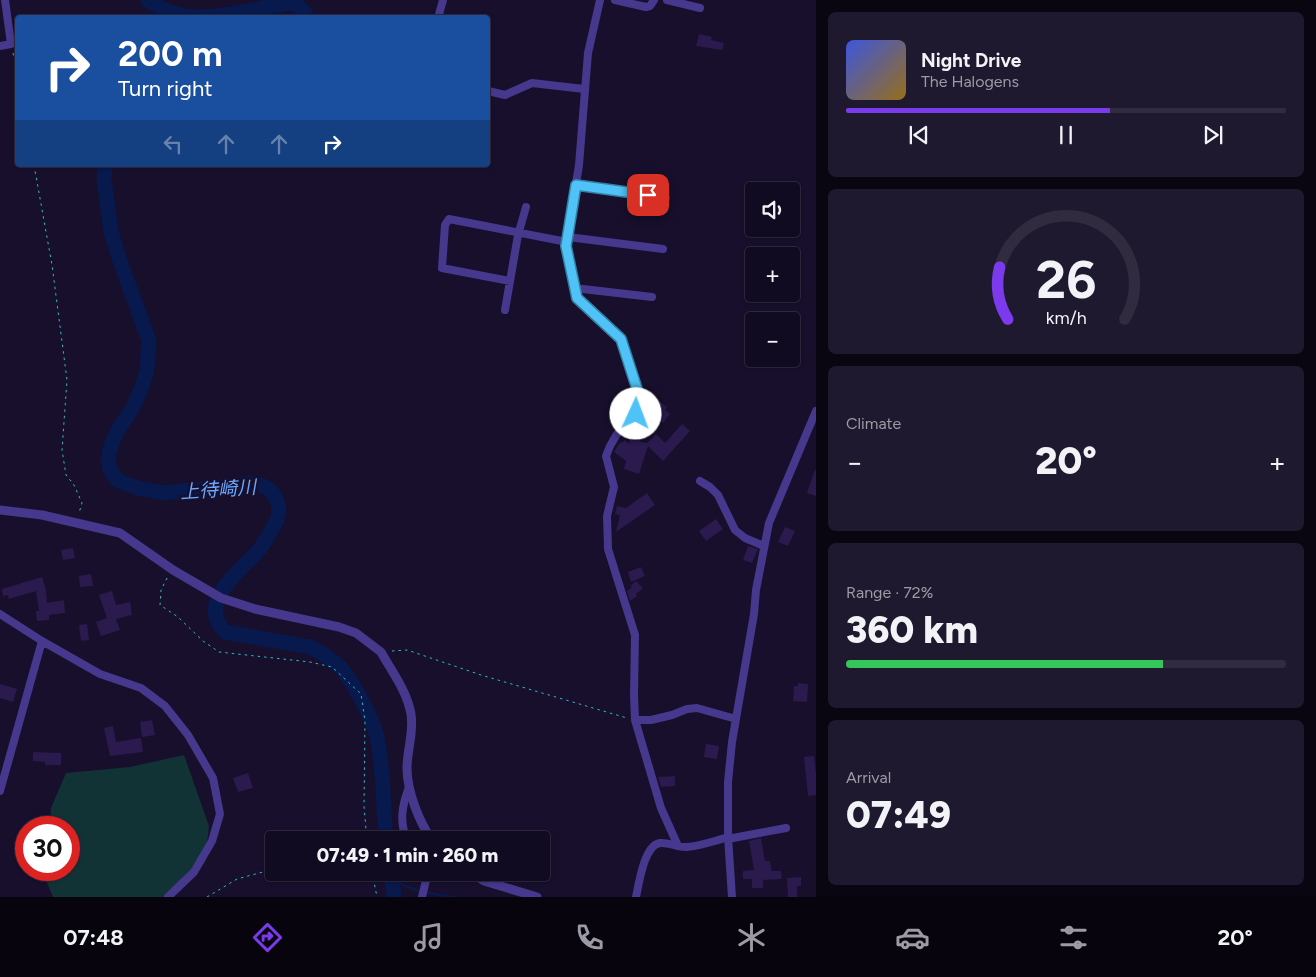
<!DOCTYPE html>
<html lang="en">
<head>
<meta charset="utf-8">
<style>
	:root { --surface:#110b21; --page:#1e192e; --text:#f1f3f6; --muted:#9c9ba5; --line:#302b3f; --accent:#7c3aed }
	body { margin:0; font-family:Figtree,"Noto Sans JP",sans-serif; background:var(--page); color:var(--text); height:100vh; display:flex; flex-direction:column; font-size:19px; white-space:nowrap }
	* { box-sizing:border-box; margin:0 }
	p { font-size:16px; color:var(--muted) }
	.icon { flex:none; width:28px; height:28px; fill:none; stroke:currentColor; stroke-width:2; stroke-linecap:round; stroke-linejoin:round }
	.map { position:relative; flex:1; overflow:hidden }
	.panel { display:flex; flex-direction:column; gap:12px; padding:12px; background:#090612; width:500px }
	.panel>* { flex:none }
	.banner { position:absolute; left:15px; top:15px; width:475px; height:152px; border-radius:5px; box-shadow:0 1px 4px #0004,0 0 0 1px var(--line); background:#1a4fa0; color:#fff; overflow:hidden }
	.tools { position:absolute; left:745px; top:182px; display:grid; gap:10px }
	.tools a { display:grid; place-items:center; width:55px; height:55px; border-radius:5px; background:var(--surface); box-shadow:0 1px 4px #0004,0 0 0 1px var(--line); font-size:25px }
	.speed { position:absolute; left:15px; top:816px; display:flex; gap:10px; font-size:25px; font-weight:700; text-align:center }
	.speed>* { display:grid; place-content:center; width:65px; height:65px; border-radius:50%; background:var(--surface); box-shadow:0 1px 4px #0004,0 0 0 1px var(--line); line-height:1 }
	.speed .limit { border:8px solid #d22; background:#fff; color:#111 }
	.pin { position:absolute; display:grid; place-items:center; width:42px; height:42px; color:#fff; margin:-21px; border-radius:10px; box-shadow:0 2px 8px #0006 }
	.me { position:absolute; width:55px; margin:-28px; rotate:2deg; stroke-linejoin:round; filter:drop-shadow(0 0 4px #0008) }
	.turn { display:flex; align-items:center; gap:18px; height:105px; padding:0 20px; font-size:22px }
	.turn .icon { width:65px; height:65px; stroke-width:2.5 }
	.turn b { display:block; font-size:35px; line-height:42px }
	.lanes { display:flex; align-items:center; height:48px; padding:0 20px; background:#0003; justify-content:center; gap:25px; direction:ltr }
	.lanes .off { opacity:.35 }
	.big { font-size:38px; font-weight:800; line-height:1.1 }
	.panel .card { flex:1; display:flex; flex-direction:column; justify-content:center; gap:8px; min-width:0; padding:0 18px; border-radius:8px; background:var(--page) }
	.panel .dial { align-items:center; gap:0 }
	.dial svg { height:130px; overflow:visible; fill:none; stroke:var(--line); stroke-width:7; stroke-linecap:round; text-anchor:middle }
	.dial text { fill:var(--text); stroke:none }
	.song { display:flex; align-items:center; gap:15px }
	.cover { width:60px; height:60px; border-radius:8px; background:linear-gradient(135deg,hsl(230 70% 55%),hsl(40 70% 35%)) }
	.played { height:5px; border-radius:2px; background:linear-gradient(90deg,var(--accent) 60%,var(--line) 60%) }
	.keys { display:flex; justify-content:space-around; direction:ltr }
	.heat { display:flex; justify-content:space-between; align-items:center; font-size:28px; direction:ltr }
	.charge { height:8px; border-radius:4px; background:linear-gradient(90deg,#34c759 72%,var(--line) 0) }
	.trip { position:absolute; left:265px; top:831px; width:285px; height:50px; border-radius:5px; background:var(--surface); box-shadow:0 1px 4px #0004,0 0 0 1px var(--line); font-weight:800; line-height:50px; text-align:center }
	.tab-bar { display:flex; height:80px; justify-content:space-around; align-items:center; background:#07040d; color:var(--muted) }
	.tab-bar .icon { width:35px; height:35px }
	.tab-bar .current { color:var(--accent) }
	.tab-bar b { font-size:22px; color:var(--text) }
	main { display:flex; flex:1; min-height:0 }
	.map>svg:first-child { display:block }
	.green { fill:#123336 }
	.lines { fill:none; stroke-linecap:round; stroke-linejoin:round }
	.stream { stroke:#07194d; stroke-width:2.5 }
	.river { stroke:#07194d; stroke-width:15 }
	.building { fill:#2a1a4e }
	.path { stroke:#29bcc4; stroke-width:1; stroke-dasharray:2.5 4; stroke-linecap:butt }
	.minor { stroke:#45388d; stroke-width:8 }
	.tertiary { stroke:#45388d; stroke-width:9 }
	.route-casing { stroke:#337fa1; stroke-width:12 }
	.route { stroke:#4fc3f7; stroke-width:9 }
	.labels { text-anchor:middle; stroke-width:5; stroke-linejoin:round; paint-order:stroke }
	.water-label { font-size:19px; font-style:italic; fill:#68a8ff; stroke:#170f2c }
</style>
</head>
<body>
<main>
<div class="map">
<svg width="816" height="897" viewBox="0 0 816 897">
	<rect width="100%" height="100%" fill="#170f2c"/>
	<path class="green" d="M 184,755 L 209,826 L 205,862 L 172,897 L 53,897 L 45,878 L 46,870 L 69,870 L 69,828 L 50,827 L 51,808 L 66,773 L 130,767 Z"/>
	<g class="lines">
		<path class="stream" d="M 392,879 C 414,892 430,894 455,897"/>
		<path class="river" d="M 148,0 C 159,9 180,17 194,17 C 223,18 260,8 289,3 L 297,5 L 305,13 L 305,18
			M 105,165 L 104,179 L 111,232 L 120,261 L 149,341 L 147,370 L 142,387 L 132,409 L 118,430 L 111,446 L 108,458 L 110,470 L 118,481 L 138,488 L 163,493 L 252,483 C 264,485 270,488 276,498 C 281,508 279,515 275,524 C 270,533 265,542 259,550 C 240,571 196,602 225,632 L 310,647 C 320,652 331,658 339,666 C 352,679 373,719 377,737 C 384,770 383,806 386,840
			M 391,872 L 394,897"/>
	</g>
	<path class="building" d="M 699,34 L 712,37 L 711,40 L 724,43 L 722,50 L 696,46 Z
		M 656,398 L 667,407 L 665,410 L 670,414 L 663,423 L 658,419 L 650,427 L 640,418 Z
		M 682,424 L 690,431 L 663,461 L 648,446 L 639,474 L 624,469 L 626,461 L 614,452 L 619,444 L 625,440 L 629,444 L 630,439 L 647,443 L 656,434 L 665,443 Z
		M 815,470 L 816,470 L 816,496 L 807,493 Z
		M 647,493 L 655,505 L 616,532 L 620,515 L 615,514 L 617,506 L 626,508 Z
		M 716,519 L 723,529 L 706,541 L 699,531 Z
		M 785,527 L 795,531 L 788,546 L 778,542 Z
		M 748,546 L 758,549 L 752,563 L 743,560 Z
		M 73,548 L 75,558 L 63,560 L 61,550 Z
		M 641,567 L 645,576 L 631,582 L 628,572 Z
		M 91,574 L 93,586 L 80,587 L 79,576 Z
		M 42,577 L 46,590 L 47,603 L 64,600 L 65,613 L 49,615 L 49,620 L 37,621 L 36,611 L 39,611 L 36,591 L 9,599 L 8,595 L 3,596 L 2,589 Z
		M 636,581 L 643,588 L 636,594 L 637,596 L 630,601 L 627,591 L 632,587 L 630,586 Z
		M 112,591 L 116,605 L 130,602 L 132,615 L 116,619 L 120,630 L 101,636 L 96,622 L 107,618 L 99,595 Z
		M 87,624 L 89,640 L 81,641 L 79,625 Z
		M 798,683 L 808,684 L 807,702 L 793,701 L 794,686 L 798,686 Z
		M 0,684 L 17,689 L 13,702 L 0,698 Z
		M 152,720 L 155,735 L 142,737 L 140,722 Z
		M 113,726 L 116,742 L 141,738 L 143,752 L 110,756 L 104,728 Z
		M 706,744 L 719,746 L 717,759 L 704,757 Z
		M 33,752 L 61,753 L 61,765 L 45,765 L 45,762 L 33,761 Z
		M 814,756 L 816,774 L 816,795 L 808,796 L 804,757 Z
		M 248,773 L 253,788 L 238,792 L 233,778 Z
		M 675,776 L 675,786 L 661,787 L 658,777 Z
		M 761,838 L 765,861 L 770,861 L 772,871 L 781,871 L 782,879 L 763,880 L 763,888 L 752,888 L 752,879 L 743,879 L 743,871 L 754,870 L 749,841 Z
		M 801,877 L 801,886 L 797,886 L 797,897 L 788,897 L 787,878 Z"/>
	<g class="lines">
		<path class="path" d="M 278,18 L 287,15
			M 13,53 L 18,78
			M 34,165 L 52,265 L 67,380 L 62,450 L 66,475 L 74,485 L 82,503 L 79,513
			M 167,578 L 161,590 L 160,605 L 178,617 L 203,641 L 219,652 L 310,662 L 332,667 L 361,694 L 365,721 L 364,807 L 367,840
			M 392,651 L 407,650 L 481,675 L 627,718
			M 372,872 L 377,897
			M 207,897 L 237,879 L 274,869"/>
		<path class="minor" d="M 600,0 L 588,53 L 579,165 L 566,246 L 577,298 L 621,339 L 640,398 L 636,414 L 617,434 L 610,446 L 606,456 L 614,487 L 607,516 L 608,549 L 635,635 L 634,695 L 635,720 L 661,808 L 678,846
			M 615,0 L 646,7 L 650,6 L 654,0
			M 667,0 L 700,8
			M 438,18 L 443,0
			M 0,46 L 11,44 L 5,0
			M 488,91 L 505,95 L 532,83 L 584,89
			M 576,185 L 666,198
			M 568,237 L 663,249
			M 510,281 L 442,268 L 445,225 L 449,219 L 567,242
			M 574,288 L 652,297
			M 505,310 L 518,235 L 526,207
			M 700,481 L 710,487 L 718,495 L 735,530 L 745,538 L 764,546
			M 0,614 L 42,641 L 100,674 L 141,688 L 165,706 L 188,735 L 213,778 L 220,814 L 212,841 L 194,872 L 168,897
			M 635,720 L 651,720 L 672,715 L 687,709 L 697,708 L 736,719
			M 0,791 L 42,641
			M 407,840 C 399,821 402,806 409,787
			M 422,897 L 428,872
			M 636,897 C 639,884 644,845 660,843 C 669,842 678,848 687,847 C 700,846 715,841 728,837 L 733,838 L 786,828
			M 732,897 L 728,837 L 728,782 L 732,742 L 754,614 L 756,590 L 769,523 L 816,411"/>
		<path class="tertiary" d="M 0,510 L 42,515 L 120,533 L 173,570 L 221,598 L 255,609 L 339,627 L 356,633 L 381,652 C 392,672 407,691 411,714 C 414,733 407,750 407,768 C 407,791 419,822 432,840
			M 470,872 L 484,881 L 537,897"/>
	</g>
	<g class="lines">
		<defs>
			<path id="route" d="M 636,414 L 640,398 L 621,339 L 577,298 L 566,246 L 576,185 L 648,195"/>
		</defs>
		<use href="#route" class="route-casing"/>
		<use href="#route" class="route"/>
	</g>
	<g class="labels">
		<g class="water-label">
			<text transform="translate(218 489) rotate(-4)" y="7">上待崎川</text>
		</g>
	</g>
</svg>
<div class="tools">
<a><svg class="icon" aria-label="sound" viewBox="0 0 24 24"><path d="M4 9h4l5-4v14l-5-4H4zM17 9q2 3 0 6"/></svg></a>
<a>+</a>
<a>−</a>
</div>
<div class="speed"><div class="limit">30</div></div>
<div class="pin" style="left:648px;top:195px;background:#d93025"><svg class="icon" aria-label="arrive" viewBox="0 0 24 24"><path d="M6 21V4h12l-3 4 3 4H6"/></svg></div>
<svg class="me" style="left:636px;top:414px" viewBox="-20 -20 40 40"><circle r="19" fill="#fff"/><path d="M0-13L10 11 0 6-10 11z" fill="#4fc3f7"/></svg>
<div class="trip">07:49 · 1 min · 260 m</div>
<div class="banner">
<div class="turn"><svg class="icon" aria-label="right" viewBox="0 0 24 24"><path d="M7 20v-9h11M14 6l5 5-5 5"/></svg><div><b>200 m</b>Turn right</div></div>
<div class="lanes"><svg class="icon off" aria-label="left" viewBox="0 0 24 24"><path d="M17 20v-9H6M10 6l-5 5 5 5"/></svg><svg class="icon off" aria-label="ahead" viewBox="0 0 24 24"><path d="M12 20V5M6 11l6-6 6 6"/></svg><svg class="icon off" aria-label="ahead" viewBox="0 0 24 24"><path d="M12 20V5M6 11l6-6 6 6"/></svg><svg class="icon" aria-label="right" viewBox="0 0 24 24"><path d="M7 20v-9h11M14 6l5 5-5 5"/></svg></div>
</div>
</div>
<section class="panel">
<div class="card">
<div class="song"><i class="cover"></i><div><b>Night Drive</b><p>The Halogens</p></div></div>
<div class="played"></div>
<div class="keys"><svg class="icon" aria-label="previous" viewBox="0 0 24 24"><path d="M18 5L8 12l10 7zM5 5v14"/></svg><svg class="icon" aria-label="pause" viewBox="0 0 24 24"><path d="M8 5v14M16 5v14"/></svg><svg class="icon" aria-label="next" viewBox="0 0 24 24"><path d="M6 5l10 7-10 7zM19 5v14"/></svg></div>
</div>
<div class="card dial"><svg viewBox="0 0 100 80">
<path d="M14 69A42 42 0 1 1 86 69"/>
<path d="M14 69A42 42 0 0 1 9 37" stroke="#7c3aed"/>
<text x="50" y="56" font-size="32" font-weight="700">26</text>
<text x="50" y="72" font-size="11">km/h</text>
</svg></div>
<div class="card"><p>Climate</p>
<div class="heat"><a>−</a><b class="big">20°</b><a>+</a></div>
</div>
<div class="card"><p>Range · 72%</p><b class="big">360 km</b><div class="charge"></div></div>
<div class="card"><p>Arrival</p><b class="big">07:49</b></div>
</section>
</main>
<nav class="tab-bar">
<b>07:48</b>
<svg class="icon current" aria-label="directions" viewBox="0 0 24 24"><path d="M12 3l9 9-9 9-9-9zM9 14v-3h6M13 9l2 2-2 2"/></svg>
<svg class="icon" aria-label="music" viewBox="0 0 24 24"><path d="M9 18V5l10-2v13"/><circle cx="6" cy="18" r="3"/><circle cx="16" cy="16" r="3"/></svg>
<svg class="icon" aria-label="phone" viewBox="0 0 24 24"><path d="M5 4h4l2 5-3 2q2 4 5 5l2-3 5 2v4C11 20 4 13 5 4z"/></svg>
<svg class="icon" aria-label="climate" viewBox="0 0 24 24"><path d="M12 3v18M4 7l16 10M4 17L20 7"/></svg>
<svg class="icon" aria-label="car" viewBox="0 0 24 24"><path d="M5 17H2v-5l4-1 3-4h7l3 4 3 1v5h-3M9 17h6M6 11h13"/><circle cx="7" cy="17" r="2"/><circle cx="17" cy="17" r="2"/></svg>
<svg class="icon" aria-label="filters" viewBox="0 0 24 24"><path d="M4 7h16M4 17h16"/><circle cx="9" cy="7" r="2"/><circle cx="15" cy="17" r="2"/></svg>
<b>20°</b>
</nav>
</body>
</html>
